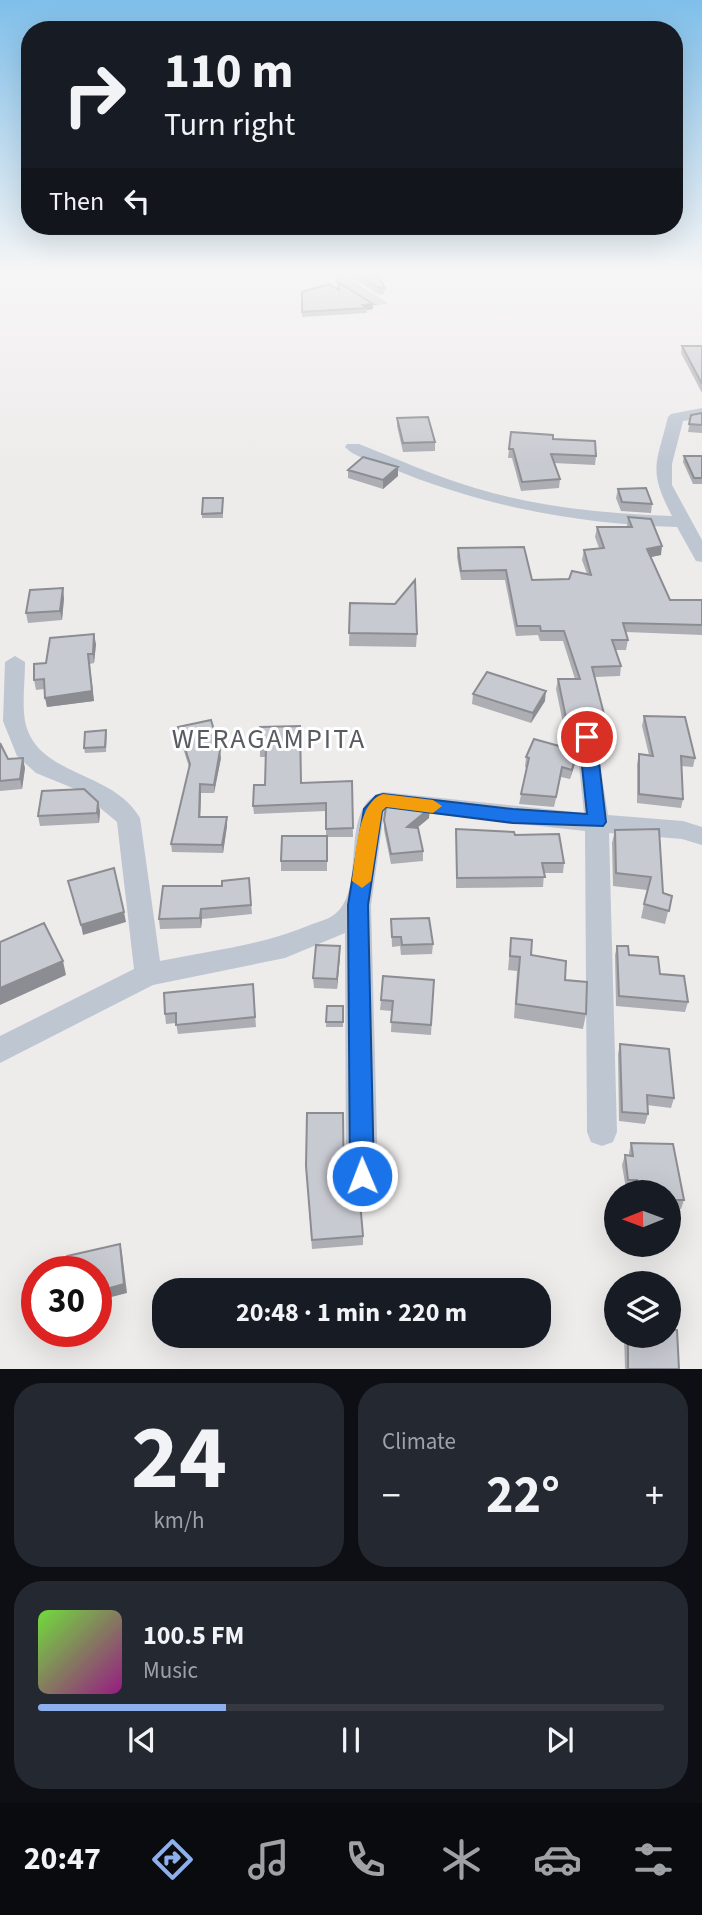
<!DOCTYPE html>
<html lang="en">
<head>
<meta charset="utf-8">
<style>
	:root { --surface:#171b24; --page:#242831; --text:#f1f3f6; --muted:#9ea1a6; --line:#363941; --accent:#8dafed }
	body { margin:0; font-family:"Source Sans 3",sans-serif; background:var(--page); color:var(--text); height:100vh; display:flex; flex-direction:column; font-size:26px; white-space:nowrap }
	* { box-sizing:border-box; margin:0 }
	p { font-size:23px; color:var(--muted) }
	.icon { flex:none; width:38px; height:38px; fill:none; stroke:currentColor; stroke-width:2; stroke-linecap:round; stroke-linejoin:round }
	.map { position:relative; height:1369px; overflow:hidden }
	.drawer { display:flex; flex-direction:column; gap:14px; padding:14px; background:#0d0f14; flex:1 }
	.drawer>* { flex:none }
	.top-card { position:absolute; left:21px; top:21px; width:662px; height:214px; border-radius:28px; box-shadow:0 7px 28px #0002; background:#171b24; color:var(--text); overflow:hidden }
	.needle { width:46px; rotate:269deg }
	.controls { position:absolute; left:604px; top:1180px; display:grid; gap:14px }
	.controls a { display:grid; place-items:center; width:77px; height:77px; border-radius:50%; background:var(--surface); box-shadow:0 7px 28px #0002; font-size:35px }
	.speed { position:absolute; left:21px; top:1256px; display:flex; gap:14px; font-size:35px; font-weight:700; text-align:center }
	.speed>* { display:grid; place-content:center; width:91px; height:91px; border-radius:50%; background:var(--surface); box-shadow:0 7px 28px #0002; line-height:1 }
	.speed .limit { border:10px solid #d22; background:#fff; color:#111 }
	.pin { position:absolute; display:grid; place-items:center; width:60px; height:60px; color:#fff; margin:-30px; border:4px solid #fff; border-radius:50%; box-shadow:0 2px 7px #0007 }
	.me { position:absolute; width:77px; margin:-38px; rotate:359deg; stroke-linejoin:round; filter:drop-shadow(0 0 5px #0008) }
	.turn { display:flex; align-items:center; gap:24px; height:147px; padding:0 28px; font-size:32px }
	.turn .icon { width:91px; height:91px; stroke-width:2.5 }
	.turn b { display:block; font-size:49px; line-height:60px }
	.then { display:flex; align-items:center; height:66px; padding:0 28px; background:#0003; gap:14px; font-size:26px }
	.big { font-size:52px; font-weight:700; line-height:1.1 }
	.drawer .tile { flex:1; display:flex; flex-direction:column; justify-content:center; gap:10px; min-width:0; padding:0 24px; border-radius:28px; background:var(--page) }
	.drawer .dial { align-items:center; gap:0 }
	.dial b { font-size:91px; line-height:1 }
	.song { display:flex; align-items:center; gap:21px }
	.cover { width:84px; height:84px; border-radius:10px; background:linear-gradient(135deg,hsl(100 70% 55%),hsl(310 70% 35%)) }
	.played { height:7px; border-radius:4px; background:linear-gradient(90deg,var(--accent) 30%,var(--line) 30%) }
	.keys { display:flex; justify-content:space-around; direction:ltr }
	.heat { display:flex; justify-content:space-between; align-items:center; font-size:38px; direction:ltr }
	.drawer .tiles { flex:1; display:grid; gap:14px; grid-template-columns:1fr 1fr }
	.tile:last-child { grid-column:span 2 }
	.trip { position:absolute; left:152px; top:1278px; width:399px; height:70px; border-radius:28px; background:var(--surface); box-shadow:0 7px 28px #0002; font-weight:700; line-height:70px; text-align:center }
	.tab-bar { display:flex; height:112px; justify-content:space-around; align-items:center; background:#090b0e; color:var(--muted) }
	.tab-bar .icon { width:49px; height:49px }
	.tab-bar .on { color:var(--accent) }
	.tab-bar b { font-size:32px; color:var(--text) }
	.map>svg:first-child { display:block }
	.lines { fill:none; stroke-linecap:round; stroke-linejoin:round }
	.minor { fill:#bec6d2; fill-rule:evenodd }
	.wall { fill:#acaeb4 }
	.shaded-wall { fill:#8c8d92 }
	.building { fill:#c8cad1; stroke:#8c8d92; stroke-width:2 }
	.route { fill:#1a73e8; stroke:#114b97; stroke-width:2 }
	.slow { fill:#f59e0b }
	.labels { text-anchor:middle; stroke-width:6; stroke-linejoin:round; paint-order:stroke }
	.quarter-label { font-size:28px; letter-spacing:2px; fill:#585b61; stroke:#fff }
</style>
</head>
<body>
<div class="map">
<svg width="702" height="1369" viewBox="0 0 702 1369">
	<rect width="100%" height="100%" fill="#eeebeb"/>
	<g class="lines">
		<path class="minor" d="M 324,271 L 337,271 L 388,303 L 376,306 L 337,283 Z
			M 702,408 L 702,418 L 683,421 L 672,464 L 672,485 L 702,540 L 702,562 L 696,561 L 677,527 C 577,524 481,506 388,467 C 375,462 354,457 345,447 L 347,444 L 359,444 C 397,459 435,476 475,488 C 538,507 606,514 672,516 C 648,470 656,465 668,417 L 671,414 Z
			M 15,656 L 25,662 C 25,681 22,703 25,721 C 36,777 113,770 140,818 L 160,961 C 210,951 263,945 310,925 C 318,922 329,919 335,914 C 368,889 337,805 383,792 L 584,813 L 576,737 L 579,732 L 595,732 L 608,815 L 683,821 L 702,827 L 702,845 L 682,839 L 609,833 L 617,1132 L 613,1142 L 602,1146 L 591,1142 L 587,1132 L 585,831 L 388,809 L 384,812 L 371,905 L 378,1176 L 373,1187 L 362,1191 L 351,1187 L 346,1176 L 345,933 L 285,958 L 153,985 L 0,1063 L 0,1036 L 134,969 L 117,822 L 80,791 L 36,773 L 17,756 L 3,721 L 5,662 Z"/>
	</g>
	<path class="wall" d="M 344,271 L 375,271 L 385,288 L 384,294 L 380,295 L 344,273 Z
		M 647,271 L 673,271 L 674,272 L 673,276 L 649,276 Z
		M 339,290 L 373,304 L 373,309 L 367,310 L 367,313 L 302,317 L 302,292 Z
		M 682,346 L 702,346 L 702,393 L 681,353 Z
		M 702,413 L 702,433 L 688,432 L 691,415 Z
		M 397,418 L 435,442 L 435,451 L 403,452 L 397,426 Z
		M 511,432 L 553,439 L 596,456 L 595,465 L 554,463 L 560,479 L 559,488 L 521,491 L 512,458 L 508,458 Z
		M 684,456 L 702,456 L 702,484 L 693,484 L 683,462 Z
		M 348,470 L 398,476 L 383,489 L 348,478 Z
		M 618,489 L 652,504 L 651,513 L 621,511 L 616,498 Z
		M 223,498 L 223,518 L 202,518 L 202,514 Z
		M 628,517 L 661,555 L 651,557 L 670,600 L 702,600 L 702,635 L 626,632 L 628,640 L 626,650 L 615,650 L 621,666 L 620,676 L 595,677 L 605,718 L 603,728 L 564,728 L 556,689 L 558,679 L 575,679 L 563,641 L 540,641 L 538,635 L 516,636 L 505,580 L 461,580 L 457,557 L 458,548 L 532,580 L 569,579 L 587,574 L 582,560 L 584,550 L 599,548 L 595,537 L 597,527 L 627,527 Z
		M 64,598 L 62,620 L 28,623 L 26,613 Z
		M 350,603 L 417,634 L 416,647 L 349,646 Z
		M 96,644 L 94,663 L 90,664 L 94,701 L 47,707 L 44,689 L 36,690 L 34,680 L 46,663 Z
		M 473,694 L 545,701 L 531,723 L 472,704 Z
		M 644,716 L 695,758 L 693,767 L 681,766 L 683,799 L 681,808 L 637,803 L 637,764 L 639,754 L 649,755 L 642,726 Z
		M 178,727 L 221,758 L 214,793 L 201,793 L 200,817 L 227,826 L 223,853 L 172,852 L 171,844 L 189,767 L 179,735 Z
		M 260,727 L 301,783 L 352,781 L 353,837 L 327,837 L 327,871 L 281,871 L 281,861 L 326,836 L 326,811 L 254,814 L 253,806 L 265,785 L 266,757 L 260,757 Z
		M 106,730 L 107,735 L 106,752 L 85,753 L 84,748 Z
		M 0,743 L 8,759 L 25,768 L 22,789 L 0,791 Z
		M 577,751 L 576,760 L 570,779 L 561,777 L 554,807 L 519,804 L 527,768 L 525,767 L 526,757 Z
		M 98,802 L 100,811 L 99,823 L 40,826 L 38,816 Z
		M 429,818 L 417,828 L 423,851 L 423,861 L 391,864 L 384,830 L 384,820 Z
		M 456,829 L 515,835 L 564,863 L 563,873 L 544,873 L 543,887 L 456,888 Z
		M 615,830 L 663,893 L 672,896 L 665,924 L 641,918 L 647,890 L 613,886 L 612,843 Z
		M 249,878 L 252,914 L 202,919 L 201,928 L 160,929 L 159,919 L 222,886 Z
		M 391,919 L 433,944 L 432,954 L 401,955 L 400,946 L 392,947 Z
		M 511,938 L 531,955 L 565,980 L 586,1014 L 583,1029 L 514,1018 L 517,971 L 508,970 Z
		M 617,946 L 629,955 L 660,974 L 688,1002 L 685,1012 L 616,1006 L 615,955 Z
		M 340,956 L 337,989 L 314,988 L 313,978 Z
		M 434,980 L 431,1035 L 391,1032 L 392,1011 L 380,1010 L 381,1000 Z
		M 253,984 L 256,1027 L 178,1034 L 176,1023 L 166,1024 L 165,1014 Z
		M 327,1006 L 343,1006 L 343,1027 L 326,1027 Z
		M 620,1044 L 674,1098 L 671,1108 L 647,1105 L 648,1114 L 645,1124 L 619,1121 L 618,1054 Z
		M 631,1143 L 684,1200 L 681,1209 L 668,1209 L 668,1192 L 634,1192 L 634,1189 L 626,1189 L 622,1165 L 625,1155 L 629,1156 L 629,1153 Z
		M 306,1166 L 344,1191 L 363,1236 L 363,1245 L 312,1249 Z
		M 624,1335 L 668,1335 L 679,1369 L 625,1369 Z"/>
	<path class="shaded-wall" d="M 373,304 L 373,309 L 367,310 L 367,308 L 363,305 Z
		M 398,467 L 398,476 L 383,489 L 383,480 Z
		M 662,546 L 661,555 L 646,558 L 647,549 Z
		M 63,588 L 64,598 L 62,620 L 60,611 Z
		M 94,634 L 96,644 L 94,663 L 93,654 Z
		M 88,654 L 94,701 L 47,707 L 45,698 Z
		M 546,691 L 545,701 L 531,723 L 533,713 Z
		M 220,750 L 221,758 L 214,793 L 214,785 Z
		M 577,751 L 576,760 L 570,779 L 572,770 Z
		M 23,758 L 25,768 L 22,789 L 20,779 Z
		M 200,784 L 201,793 L 200,825 L 199,817 Z
		M 98,802 L 100,811 L 99,823 L 97,813 Z
		M 430,808 L 429,818 L 406,837 L 407,827 Z
		M 227,817 L 227,826 L 223,853 L 222,845 Z
		M 201,909 L 202,919 L 201,928 L 200,918 Z
		M 124,912 L 126,922 L 83,935 L 81,925 Z
		M 340,946 L 340,956 L 337,989 L 337,979 Z
		M 63,961 L 66,975 L 0,1005 L 0,988 Z
		M 120,1244 L 122,1253 L 127,1293 L 96,1301 L 96,1292 Z"/>
	<path class="building" d="M 352,271 L 375,271 L 385,288 L 380,288 Z
		M 649,271 L 673,271 L 674,272 L 650,272 Z
		M 338,282 L 373,304 L 363,305 L 367,308 L 302,312 L 302,292 L 329,284 L 339,290 Z
		M 682,346 L 702,346 L 702,384 Z
		M 702,413 L 702,425 L 689,424 L 691,415 Z
		M 428,417 L 435,442 L 403,443 L 397,418 Z
		M 511,432 L 553,435 L 553,439 L 595,441 L 596,456 L 551,454 L 560,479 L 522,482 L 513,449 L 509,449 Z
		M 684,456 L 702,456 L 702,478 L 694,478 Z
		M 363,457 L 398,467 L 383,480 L 348,470 Z
		M 646,488 L 652,504 L 622,502 L 618,489 Z
		M 203,498 L 223,498 L 222,513 L 202,514 Z
		M 628,517 L 651,519 L 662,546 L 647,549 L 670,600 L 702,600 L 702,625 L 623,623 L 628,640 L 612,640 L 621,666 L 592,667 L 605,718 L 566,718 L 558,679 L 580,679 L 564,631 L 541,631 L 540,626 L 517,626 L 506,570 L 461,571 L 458,548 L 524,547 L 532,580 L 569,579 L 572,571 L 591,575 L 584,550 L 604,548 L 597,527 L 632,527 Z
		M 415,580 L 417,634 L 349,633 L 350,603 L 395,604 Z
		M 63,588 L 60,611 L 26,613 L 30,590 Z
		M 94,634 L 93,654 L 88,654 L 92,691 L 45,698 L 44,679 L 34,680 L 34,664 L 46,663 L 50,638 Z
		M 487,672 L 546,691 L 533,713 L 473,694 Z
		M 644,716 L 685,717 L 695,758 L 681,756 L 683,799 L 639,794 L 639,754 L 653,756 Z
		M 211,720 L 220,750 L 214,785 L 200,784 L 199,817 L 227,817 L 222,845 L 171,844 L 190,764 L 178,727 Z
		M 300,726 L 301,783 L 352,781 L 353,828 L 326,829 L 326,803 L 253,806 L 254,785 L 265,785 L 266,748 L 260,749 L 260,727 Z
		M 106,730 L 105,747 L 84,748 L 85,732 Z
		M 534,739 L 577,751 L 572,770 L 562,767 L 556,797 L 521,794 L 529,758 L 526,757 Z
		M 0,743 L 8,759 L 23,758 L 20,779 L 0,781 Z
		M 84,789 L 98,802 L 97,813 L 38,816 L 42,791 Z
		M 409,804 L 430,808 L 407,827 L 418,828 L 423,851 L 391,854 L 384,820 L 386,807 Z
		M 456,829 L 514,832 L 515,835 L 559,834 L 564,863 L 542,863 L 545,877 L 457,878 Z
		M 659,829 L 663,893 L 672,896 L 669,911 L 644,904 L 651,877 L 616,873 L 615,830 Z
		M 282,836 L 327,836 L 327,861 L 281,861 Z
		M 114,868 L 124,912 L 81,925 L 68,881 Z
		M 249,878 L 251,905 L 201,909 L 200,918 L 159,919 L 163,886 L 222,886 L 222,881 Z
		M 429,918 L 433,944 L 402,945 L 401,937 L 392,937 L 391,919 Z
		M 44,923 L 63,961 L 0,988 L 0,942 Z
		M 511,938 L 532,940 L 531,955 L 566,961 L 565,980 L 587,982 L 586,1014 L 516,1004 L 520,957 L 510,956 Z
		M 316,945 L 340,946 L 337,979 L 313,978 Z
		M 617,946 L 628,946 L 629,955 L 658,957 L 660,974 L 684,976 L 688,1002 L 619,996 Z
		M 383,976 L 434,980 L 431,1025 L 391,1022 L 393,1001 L 381,1000 Z
		M 253,984 L 255,1017 L 176,1025 L 176,1013 L 165,1014 L 164,993 Z
		M 327,1006 L 343,1006 L 343,1022 L 326,1022 Z
		M 620,1044 L 669,1049 L 674,1098 L 647,1095 L 648,1114 L 622,1112 Z
		M 307,1113 L 343,1113 L 344,1191 L 359,1190 L 363,1236 L 312,1240 L 306,1166 Z
		M 631,1143 L 673,1144 L 684,1200 L 668,1200 L 668,1192 L 638,1192 L 637,1180 L 628,1180 L 625,1155 L 633,1156 Z
		M 120,1244 L 124,1284 L 96,1292 L 96,1272 L 68,1272 L 67,1256 Z
		M 668,1328 L 677,1330 L 679,1369 L 628,1369 L 628,1335 L 668,1335 Z"/>
	<linearGradient id="sky" x2="0" y2="1"><stop stop-color="#7fbfea"/><stop offset="0.59" stop-color="#f7f6f6"/><stop offset="1" stop-color="#f7f6f6" stop-opacity="0"/></linearGradient>
	<rect width="702" height="463" fill="url(#sky)"/>
	<path class="route" d="M 587,731 L 596,737 L 606,822 L 603,826 L 513,823 L 386,807 L 382,811 L 368,905 L 374,1176 L 370,1184 L 362,1188 L 354,1184 L 350,1176 L 348,905 L 364,809 L 376,796 L 383,794 L 513,809 L 587,814 L 579,737 Z"/>
	<path class="slow" d="M 383,794 L 433,800 L 442,806 L 433,813 L 386,807 L 382,811 L 371,881 L 362,888 L 352,881 C 356,857 357,802 383,794 Z"/>
	<g class="labels">
		<g class="quarter-label">
			<text x="269" y="748">WERAGAMPITA</text>
		</g>
	</g>
</svg>
<div class="controls">
<a><svg class="needle" viewBox="-14 -14 28 28"><path d="M0-13l5 13h-10z" fill="#e53935"/><path d="M0 13l5-13h-10z" fill="#9ea1a6"/></svg></a>
<a><svg class="icon" aria-label="layers" viewBox="0 0 24 24"><path d="M12 4l9 5-9 5-9-5zM3 14l9 5 9-5"/></svg></a>
</div>
<div class="speed"><div class="limit">30</div></div>
<div class="pin" style="left:587px;top:737px;background:#d93025"><svg class="icon" aria-label="arrive" viewBox="0 0 24 24"><path d="M6 21V4h12l-3 4 3 4H6"/></svg></div>
<svg class="me" style="left:362px;top:1176px" viewBox="-20 -20 40 40"><circle r="17" fill="#1a73e8" stroke="#fff" stroke-width="3"/><path d="M0-11L8 9 0 5-8 9z" fill="#fff"/></svg>
<div class="trip">20:48 · 1 min · 220 m</div>
<div class="top-card">
<div class="turn"><svg class="icon" aria-label="right" viewBox="0 0 24 24"><path d="M7 20v-9h11M14 6l5 5-5 5"/></svg><div><b>110 m</b>Turn right</div></div>
<div class="then">Then<svg class="icon" aria-label="left" viewBox="0 0 24 24"><path d="M17 20v-9H6M10 6l-5 5 5 5"/></svg></div>
</div>
</div>
<section class="drawer">
<div class="tiles">
<div class="tile dial"><b>24</b><p>km/h</p></div>
<div class="tile"><p>Climate</p>
<div class="heat"><a>−</a><b class="big">22°</b><a>+</a></div>
</div>
<div class="tile">
<div class="song"><i class="cover"></i><div><b>100.5 FM</b><p>Music</p></div></div>
<div class="played"></div>
<div class="keys"><svg class="icon" aria-label="previous" viewBox="0 0 24 24"><path d="M18 5L8 12l10 7zM5 5v14"/></svg><svg class="icon" aria-label="pause" viewBox="0 0 24 24"><path d="M8 5v14M16 5v14"/></svg><svg class="icon" aria-label="next" viewBox="0 0 24 24"><path d="M6 5l10 7-10 7zM19 5v14"/></svg></div>
</div>
</div>
</section>
<nav class="tab-bar">
<b>20:47</b>
<svg class="icon on" aria-label="directions" viewBox="0 0 24 24"><path d="M12 3l9 9-9 9-9-9zM9 14v-3h6M13 9l2 2-2 2"/></svg>
<svg class="icon" aria-label="music" viewBox="0 0 24 24"><path d="M9 18V5l10-2v13"/><circle cx="6" cy="18" r="3"/><circle cx="16" cy="16" r="3"/></svg>
<svg class="icon" aria-label="phone" viewBox="0 0 24 24"><path d="M5 4h4l2 5-3 2q2 4 5 5l2-3 5 2v4C11 20 4 13 5 4z"/></svg>
<svg class="icon" aria-label="climate" viewBox="0 0 24 24"><path d="M12 3v18M4 7l16 10M4 17L20 7"/></svg>
<svg class="icon" aria-label="car" viewBox="0 0 24 24"><path d="M5 17H2v-5l4-1 3-4h7l3 4 3 1v5h-3M9 17h6M6 11h13"/><circle cx="7" cy="17" r="2"/><circle cx="17" cy="17" r="2"/></svg>
<svg class="icon" aria-label="filters" viewBox="0 0 24 24"><path d="M4 7h16M4 17h16"/><circle cx="9" cy="7" r="2"/><circle cx="15" cy="17" r="2"/></svg>
</nav>
</body>
</html>
